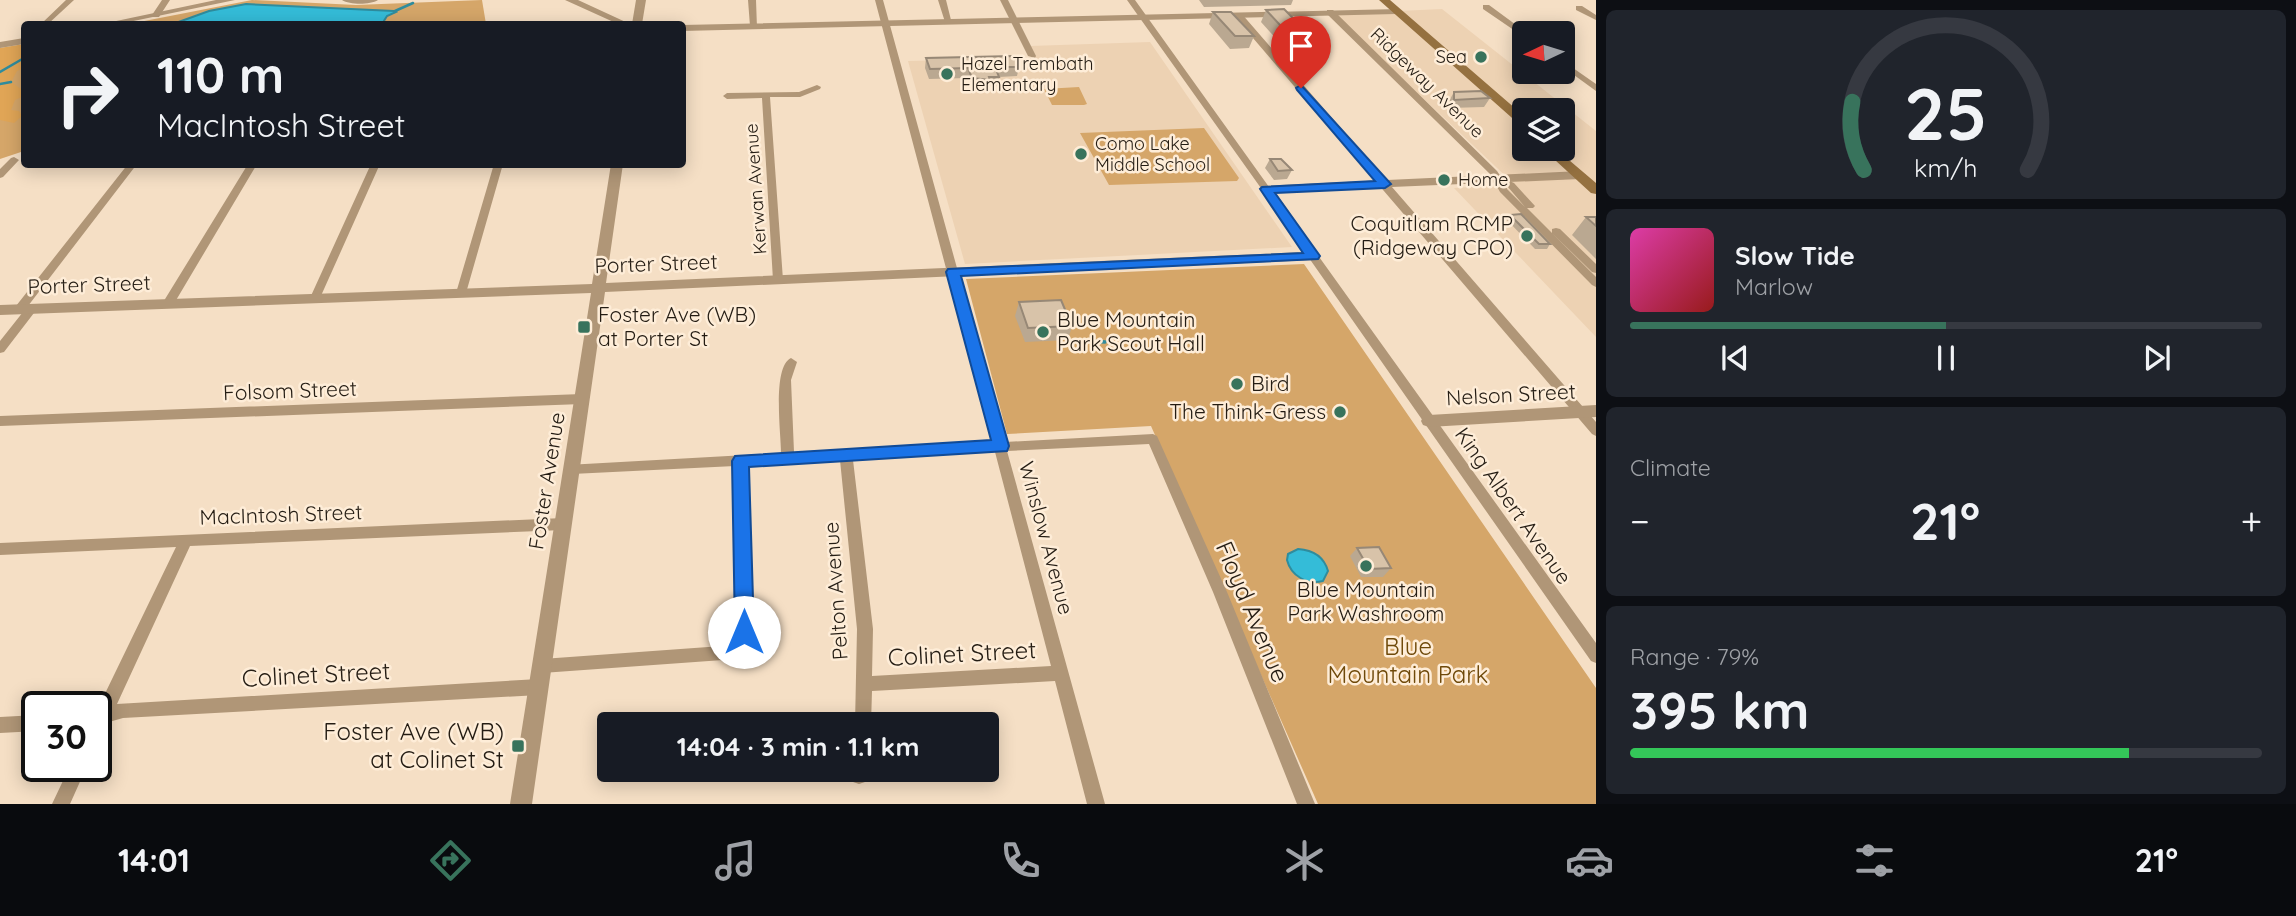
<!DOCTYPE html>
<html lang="en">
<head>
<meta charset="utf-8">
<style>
	:root { --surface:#171b24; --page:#20242c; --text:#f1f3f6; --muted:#9ea1a6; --line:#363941; --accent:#38735c }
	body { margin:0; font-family:Quicksand,sans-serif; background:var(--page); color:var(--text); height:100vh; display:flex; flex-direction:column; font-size:26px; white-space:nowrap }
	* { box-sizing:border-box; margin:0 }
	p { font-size:23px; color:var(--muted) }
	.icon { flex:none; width:38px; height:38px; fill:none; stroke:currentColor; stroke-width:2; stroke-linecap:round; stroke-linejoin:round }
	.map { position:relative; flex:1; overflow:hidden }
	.side { display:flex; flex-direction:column; gap:10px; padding:10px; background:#0d0f14; width:700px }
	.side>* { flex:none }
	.guide { position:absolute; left:21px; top:21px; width:665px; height:147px; border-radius:7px; box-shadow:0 4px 18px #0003; background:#171b24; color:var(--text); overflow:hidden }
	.needle { width:46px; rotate:266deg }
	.fabs { position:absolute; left:1512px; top:21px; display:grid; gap:14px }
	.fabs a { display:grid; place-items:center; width:63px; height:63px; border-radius:7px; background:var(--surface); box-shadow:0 4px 18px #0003; font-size:35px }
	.speed { position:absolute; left:21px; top:691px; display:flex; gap:14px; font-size:35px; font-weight:700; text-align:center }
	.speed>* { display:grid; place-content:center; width:91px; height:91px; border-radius:50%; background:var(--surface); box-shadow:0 4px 18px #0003; line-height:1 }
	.speed .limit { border:4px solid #111; border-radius:10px; background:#fff; color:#111 }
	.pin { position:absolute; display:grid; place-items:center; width:60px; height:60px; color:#fff; margin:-72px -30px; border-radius:50% 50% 50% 0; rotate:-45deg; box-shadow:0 0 7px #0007 }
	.pin .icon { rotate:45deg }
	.me { position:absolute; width:77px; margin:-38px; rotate:0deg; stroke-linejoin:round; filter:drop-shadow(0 0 5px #0008) }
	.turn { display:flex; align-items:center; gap:24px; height:147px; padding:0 21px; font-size:32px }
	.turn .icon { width:91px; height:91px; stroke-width:2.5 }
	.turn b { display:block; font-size:49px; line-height:60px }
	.big { font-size:52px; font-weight:800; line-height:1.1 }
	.side .card { flex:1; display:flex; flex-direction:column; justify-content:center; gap:10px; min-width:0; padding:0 24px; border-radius:10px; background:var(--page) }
	.side .dial { align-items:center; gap:0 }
	.dial svg { height:182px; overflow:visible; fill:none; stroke:var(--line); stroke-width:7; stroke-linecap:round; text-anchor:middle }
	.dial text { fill:var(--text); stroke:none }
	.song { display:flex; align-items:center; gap:21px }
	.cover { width:84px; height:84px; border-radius:10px; background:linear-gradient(135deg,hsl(320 70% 55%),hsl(0 70% 35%)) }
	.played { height:7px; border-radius:4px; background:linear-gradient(90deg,var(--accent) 50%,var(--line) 50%) }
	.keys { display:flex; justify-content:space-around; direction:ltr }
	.heat { display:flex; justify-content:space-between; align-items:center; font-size:38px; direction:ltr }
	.charge { height:10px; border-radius:5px; background:linear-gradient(90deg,#34c759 79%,var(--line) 0) }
	.trip { position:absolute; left:597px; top:712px; width:402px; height:70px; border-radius:7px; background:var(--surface); box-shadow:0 4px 18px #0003; font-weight:800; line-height:70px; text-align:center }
	.menu { display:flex; height:112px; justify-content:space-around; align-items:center; background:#090b0e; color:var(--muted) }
	.menu .icon { width:49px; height:49px }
	.menu .on { color:var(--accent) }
	.menu b { font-size:32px; color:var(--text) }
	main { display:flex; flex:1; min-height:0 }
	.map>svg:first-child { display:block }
	.built { fill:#edd2b3; fill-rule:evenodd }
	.green { fill:#d5a669 }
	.forest { fill:#e0a556 }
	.water { fill:#34bcd8; stroke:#2f8c9d; stroke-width:2 }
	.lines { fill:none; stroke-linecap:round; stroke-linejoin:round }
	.stream-far1 { stroke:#2f8c9d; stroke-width:2.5 }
	.stream { stroke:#2f8c9d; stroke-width:3.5 }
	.minor { fill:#b09677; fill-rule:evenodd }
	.tertiary { fill:#b09677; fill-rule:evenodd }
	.secondary { fill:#957140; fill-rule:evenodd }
	.wall { fill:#baa891 }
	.building { fill:#d8c3a9; stroke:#978876; stroke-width:2 }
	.route { fill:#1a73e8; stroke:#114b97; stroke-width:2 }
	.poi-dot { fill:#38735c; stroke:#feedd8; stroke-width:2.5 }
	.labels { text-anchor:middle; stroke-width:5; stroke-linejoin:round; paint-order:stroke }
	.far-poi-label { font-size:18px; fill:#241c13; stroke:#feedd8; text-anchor:start }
	.far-street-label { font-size:18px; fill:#241c13; stroke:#feedd8 }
	.poi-label { font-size:21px; fill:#241c13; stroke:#feedd8; text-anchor:start }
	.street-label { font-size:21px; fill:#241c13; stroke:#feedd8 }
	.near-street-label { font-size:24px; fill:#241c13; stroke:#feedd8 }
	.near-park-label { font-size:24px; fill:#6f4909; stroke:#feedd8 }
	.near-poi-label { font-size:24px; fill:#241c13; stroke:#feedd8; text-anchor:end }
</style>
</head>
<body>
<main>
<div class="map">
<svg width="1596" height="804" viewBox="0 0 1596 804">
	<rect width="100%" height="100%" fill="#f5dfc5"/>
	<path class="built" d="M 1442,9 L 1596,131 L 1596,337 L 1454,188 L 1514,184 L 1334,14 ZM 1524,110 L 1563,110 L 1563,149 L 1524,149 Z
		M 1150,42 L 1292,247 L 965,264 L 908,61 L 1035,58 L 1030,46 Z"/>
	<path class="green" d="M 252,0 L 356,5 L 482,0 L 486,24 L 129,24 Z
		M 24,45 L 24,151 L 0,159 L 0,49 Z
		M 1079,87 L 1087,104 L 1084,105 L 1052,105 L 1044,89 Z
		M 1204,128 L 1239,178 L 1237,181 L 1109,185 L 1080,133 Z
		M 1304,264 L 1596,688 L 1596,804 L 1318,804 L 1151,426 L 1007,434 L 966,279 Z"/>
	<path class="forest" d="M 24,44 L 24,68 L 17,71 L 11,82 L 24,91 L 24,96 L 15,100 L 11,110 L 19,111 L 22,116 L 14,123 L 0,120 L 0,48 Z"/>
	<path class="water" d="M 246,4 L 394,11 L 396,12 L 387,16 L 382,24 L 350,24 L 354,22 L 351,22 L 346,24 L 173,24 L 209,11 Z
		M 1298,549 C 1313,550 1324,557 1328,571 L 1323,581 C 1307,585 1291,576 1287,560 L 1288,554 Z"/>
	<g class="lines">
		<path class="stream-far1" d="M 395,11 L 413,3
			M 0,72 L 24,58
			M 0,84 L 11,82"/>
		<path class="stream" d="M 1089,341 L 1105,342"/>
		<path class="minor" d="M 66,0 L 74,0 L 48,24 L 41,24 Z
			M 162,0 L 170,0 L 159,17 L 153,17 L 152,15 Z
			M 748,0 L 756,0 L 757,28 L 750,26 Z
			M 875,0 L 883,0 L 1005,442 L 1153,434 L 1157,436 L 1227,592 L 1315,804 L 1297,804 L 1213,592 L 1149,444 L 1007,451 L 1105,804 L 1087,804 L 1055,681 L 872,691 L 871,724 L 855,724 L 857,629 L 840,460 L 748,465 L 753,625 L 746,650 L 723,660 L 542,673 L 537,671 L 534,666 L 537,661 L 542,659 L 722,646 L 734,641 L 737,625 L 735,466 L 572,474 L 567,473 L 565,469 L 567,465 L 781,453 C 781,433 772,367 791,358 L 797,362 L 791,380 L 794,452 L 992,442 ZM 995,452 L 1051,666 L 872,676 L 873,629 L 853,460 Z
			M 938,0 L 946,0 L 952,24 L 945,22 Z
			M 1000,0 L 1008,0 L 1036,56 L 1035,58 L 1028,56 Z
			M 1127,0 L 1135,0 L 1269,187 L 1269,191 L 1263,191 Z
			M 1483,5 L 1489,5 L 1527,33 L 1524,33 L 1524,37 L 1483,9 Z
			M 1576,6 L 1582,6 L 1596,15 L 1596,20 L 1576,10 Z
			M 1327,10 L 1333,10 L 1497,171 L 1501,177 L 1514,183 L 1535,206 L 1533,208 L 1527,208 L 1596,277 L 1596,287 L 1592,285 L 1500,192 L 1490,174 L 1327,14 ZM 1506,186 L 1508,187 L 1525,207 L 1507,189 Z
			M 1235,13 L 1241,13 L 1596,422 L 1596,436 L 1592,434 L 1235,17 Z
			M 1563,61 L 1596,84 L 1596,91 L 1563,67 Z
			M 817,85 L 821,87 L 820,89 L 800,97 L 770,97 L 783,280 L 778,283 L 773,280 L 762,98 L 727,99 L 723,96 L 727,93 L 799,92 Z
			M 14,157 L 19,160 L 3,177 L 0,178 L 0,169 L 11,158 Z
			M 128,164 L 137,164 L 28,306 L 35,306 L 37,309 L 4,352 L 0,353 L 0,341 L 23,312 L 16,312 L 14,309 L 16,306 Z
			M 248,164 L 257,164 L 172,307 L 164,307 L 162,304 Z
			M 371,164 L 380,164 L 320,298 L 319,301 L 311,301 L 310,298 Z
			M 494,164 L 503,164 L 466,293 L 461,297 L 456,293 Z
			M 1556,228 L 1560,229 L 1596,264 L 1596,273 L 1592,272 L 1552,233 L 1552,229 Z
			M 1313,253 L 1317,254 L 1596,643 L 1596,663 L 1591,661 L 1309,258 L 1309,254 Z
			M 582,394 L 588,399 L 582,404 L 0,426 L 0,416 Z
			M 563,518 L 568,520 L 570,524 L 568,528 L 563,530 L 190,546 L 117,704 L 539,679 L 545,682 L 547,687 L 545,692 L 539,695 L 123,718 L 109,722 L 102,737 L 96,739 L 96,709 L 98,708 L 176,547 L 0,555 L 0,543 Z
			M 37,715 L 37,731 L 0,733 L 0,717 Z
			M 70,766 L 87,766 L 70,804 L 52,804 Z
			M 852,770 L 868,770 L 865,782 L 859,784 L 853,782 L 851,776 Z"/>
		<path class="tertiary" d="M 216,0 L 235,0 L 119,24 L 102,24 Z
			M 342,0 L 378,0 C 370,5 350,5 342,0 Z
			M 565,0 L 578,0 L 630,24 L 618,24 Z
			M 636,0 L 646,0 L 642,24 L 632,24 Z
			M 1399,9 L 1401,11 L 1396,14 L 682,31 L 682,25 Z
			M 24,38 L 24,44 L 0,48 L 0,42 Z
			M 611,164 L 623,164 L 606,283 L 1304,252 L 1260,189 L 1262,186 L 1580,171 L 1586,175 L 1580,179 L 1275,192 L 1320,256 L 1313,260 L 605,292 L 532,804 L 510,804 L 591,293 L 0,315 L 0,305 L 592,284 Z
			M 1596,405 L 1596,417 L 1429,427 L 1423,425 L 1421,421 L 1423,417 L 1429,415 Z"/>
		<path class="secondary" d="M 1379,0 L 1390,0 L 1524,116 L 1524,126 L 1520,125 Z
			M 1543,149 L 1556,149 L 1596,183 L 1596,194 L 1591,193 Z"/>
	</g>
	<path class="wall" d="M 1199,0 L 1293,0 L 1291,5 L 1204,7 Z
		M 1266,10 L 1325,51 L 1319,64 L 1300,65 L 1261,22 Z
		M 1213,12 L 1254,36 L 1249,48 L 1230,49 L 1209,24 Z
		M 926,58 L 1019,67 L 1017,76 L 999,77 L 998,86 L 989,87 L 988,89 L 970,87 L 966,78 L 929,79 L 925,68 Z
		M 1454,92 L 1490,98 L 1484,107 L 1449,108 L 1449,101 Z
		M 1270,159 L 1292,170 L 1287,179 L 1274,180 L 1265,168 Z
		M 1510,215 L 1550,244 L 1547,249 L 1535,249 L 1506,219 Z
		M 1586,217 L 1596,217 L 1596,259 L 1572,235 Z
		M 1019,302 L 1072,326 L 1068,340 L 1025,342 L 1015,316 Z
		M 1357,548 L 1391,568 L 1383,577 L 1361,577 L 1350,556 Z"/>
	<path class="building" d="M 1284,9 L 1325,51 L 1305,52 L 1266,10 Z
		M 1213,12 L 1231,12 L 1254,36 L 1235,36 Z
		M 1014,56 L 1019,67 L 995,67 L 999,77 L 989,77 L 990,80 L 972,78 L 968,68 L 930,69 L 926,58 Z
		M 1481,91 L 1490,98 L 1454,100 L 1454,92 Z
		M 1270,159 L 1281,159 L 1292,170 L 1278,171 Z
		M 1521,214 L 1550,244 L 1539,244 L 1510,215 Z
		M 1586,217 L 1596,217 L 1596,226 Z
		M 1061,300 L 1072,326 L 1028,328 L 1019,302 Z
		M 1379,547 L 1391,568 L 1369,569 L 1357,548 Z"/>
	<path class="route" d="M 1301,85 L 1391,184 L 1385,188 L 1275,193 L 1320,256 L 1318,259 L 961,276 L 1009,446 L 1007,451 L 749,467 L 754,632 L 751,639 L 744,641 L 738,639 L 735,632 L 732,461 L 735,456 L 991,440 L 946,272 L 948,269 L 1303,253 L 1260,189 L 1262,187 L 1375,181 L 1297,90 L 1296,88 Z"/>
	<g class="poi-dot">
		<circle cx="1481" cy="57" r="7"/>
		<circle cx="947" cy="74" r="7"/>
		<circle cx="1081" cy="154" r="7"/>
		<circle cx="1444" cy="180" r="7"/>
		<circle cx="1527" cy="236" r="7"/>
		<rect x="577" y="320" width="14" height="14" rx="3.5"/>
		<circle cx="1043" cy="332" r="7"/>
		<circle cx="1237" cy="384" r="7"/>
		<circle cx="1340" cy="412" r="7"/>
		<circle cx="1366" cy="566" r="7"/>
		<rect x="511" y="739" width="14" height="14" rx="3.5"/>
	</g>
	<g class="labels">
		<g class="far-poi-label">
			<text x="1467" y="63" text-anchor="end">Sea</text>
			<text x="961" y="70">Hazel Trembath<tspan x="961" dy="21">Elementary</tspan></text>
			<text x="1095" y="150">Como Lake<tspan x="1095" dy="21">Middle School</tspan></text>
			<text x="1458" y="186">Home</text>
		</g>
		<g class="far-street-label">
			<text transform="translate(1427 83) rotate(44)" y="6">Ridgeway Avenue</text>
			<text transform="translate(756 189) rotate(-94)" y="6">Kerwan Avenue</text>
		</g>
		<g class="poi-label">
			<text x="1513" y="231" text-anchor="end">Coquitlam RCMP<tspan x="1513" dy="24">(Ridgeway CPO)</tspan></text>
			<text x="598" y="322">Foster Ave (WB)<tspan x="598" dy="24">at Porter St</tspan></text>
			<text x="1057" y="327">Blue Mountain<tspan x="1057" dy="24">Park Scout Hall</tspan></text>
			<text x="1251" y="391">Bird</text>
			<text x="1326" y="419" text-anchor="end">The Think-Gress</text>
			<text x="1366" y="597" text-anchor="middle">Blue Mountain<tspan x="1366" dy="24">Park Washroom</tspan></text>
		</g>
		<g class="street-label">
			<text transform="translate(656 264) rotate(-2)" y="7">Porter Street</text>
			<text transform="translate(89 285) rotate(-2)" y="7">Porter Street</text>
			<text transform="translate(290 391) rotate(-2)" y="7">Folsom Street</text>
			<text transform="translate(1511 395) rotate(-3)" y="7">Nelson Street</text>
			<text transform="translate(547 481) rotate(-81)" y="7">Foster Avenue</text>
			<text transform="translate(1513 506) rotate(55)" y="7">King Albert Avenue</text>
			<text transform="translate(281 515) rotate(-2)" y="7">MacIntosh Street</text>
			<text transform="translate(1046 538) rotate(75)" y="7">Winslow Avenue</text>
			<text transform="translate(836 591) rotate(-94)" y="7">Pelton Avenue</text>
		</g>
		<g class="near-street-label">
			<text transform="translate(1252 612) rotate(67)" y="8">Floyd Avenue</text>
			<text transform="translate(962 654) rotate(-3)" y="8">Colinet Street</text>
			<text transform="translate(316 675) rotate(-3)" y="8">Colinet Street</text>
		</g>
		<g class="near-park-label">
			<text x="1408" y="655">Blue<tspan x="1408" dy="28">Mountain Park</tspan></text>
		</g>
		<g class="near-poi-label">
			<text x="504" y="740">Foster Ave (WB)<tspan x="504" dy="28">at Colinet St</tspan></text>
		</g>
	</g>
</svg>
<div class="fabs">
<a><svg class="needle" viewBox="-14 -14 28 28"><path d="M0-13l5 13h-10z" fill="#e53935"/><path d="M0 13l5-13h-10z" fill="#9ea1a6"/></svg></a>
<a><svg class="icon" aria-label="layers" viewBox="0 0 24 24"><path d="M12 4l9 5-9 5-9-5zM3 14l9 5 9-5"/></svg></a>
</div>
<div class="speed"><div class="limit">30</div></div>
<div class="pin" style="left:1301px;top:88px;background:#d93025"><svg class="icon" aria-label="arrive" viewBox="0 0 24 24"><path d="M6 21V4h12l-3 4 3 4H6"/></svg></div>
<svg class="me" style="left:744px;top:632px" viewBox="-20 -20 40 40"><circle r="19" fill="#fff"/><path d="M0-13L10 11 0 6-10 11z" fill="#1a73e8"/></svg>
<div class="trip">14:04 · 3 min · 1.1 km</div>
<div class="guide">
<div class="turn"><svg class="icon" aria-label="right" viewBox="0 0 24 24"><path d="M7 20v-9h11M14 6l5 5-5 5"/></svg><div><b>110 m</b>MacIntosh Street</div></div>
</div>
</div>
<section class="side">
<div class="card dial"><svg viewBox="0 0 100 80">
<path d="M14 69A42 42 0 1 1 86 69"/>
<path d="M14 69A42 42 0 0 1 9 39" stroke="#38735c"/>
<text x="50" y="56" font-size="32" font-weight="700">25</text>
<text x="50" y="72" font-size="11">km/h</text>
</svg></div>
<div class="card">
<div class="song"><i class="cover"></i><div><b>Slow Tide</b><p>Marlow</p></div></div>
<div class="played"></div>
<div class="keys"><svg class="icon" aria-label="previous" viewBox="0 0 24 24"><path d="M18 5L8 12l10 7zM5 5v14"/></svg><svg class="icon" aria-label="pause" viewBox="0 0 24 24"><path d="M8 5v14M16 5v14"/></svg><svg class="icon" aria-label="next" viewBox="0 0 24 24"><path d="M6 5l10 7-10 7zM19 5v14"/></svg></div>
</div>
<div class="card"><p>Climate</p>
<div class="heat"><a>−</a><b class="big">21°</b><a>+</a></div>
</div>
<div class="card"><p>Range · 79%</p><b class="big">395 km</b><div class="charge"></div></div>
</section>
</main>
<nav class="menu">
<b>14:01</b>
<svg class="icon on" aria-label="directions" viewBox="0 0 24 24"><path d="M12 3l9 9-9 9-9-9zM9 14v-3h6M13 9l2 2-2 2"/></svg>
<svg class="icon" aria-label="music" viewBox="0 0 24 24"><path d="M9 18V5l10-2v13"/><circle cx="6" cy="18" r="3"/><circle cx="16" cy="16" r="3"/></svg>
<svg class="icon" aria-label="phone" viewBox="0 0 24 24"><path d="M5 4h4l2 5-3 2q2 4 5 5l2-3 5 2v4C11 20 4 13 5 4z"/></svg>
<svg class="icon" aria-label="climate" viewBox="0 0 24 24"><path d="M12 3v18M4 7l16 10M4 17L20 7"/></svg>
<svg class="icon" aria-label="car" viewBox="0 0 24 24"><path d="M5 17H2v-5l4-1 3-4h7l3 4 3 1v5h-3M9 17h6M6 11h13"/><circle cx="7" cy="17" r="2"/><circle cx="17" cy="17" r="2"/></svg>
<svg class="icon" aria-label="filters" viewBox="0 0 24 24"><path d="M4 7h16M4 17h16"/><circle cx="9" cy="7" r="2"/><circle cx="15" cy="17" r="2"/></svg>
<b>21°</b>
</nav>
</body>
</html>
